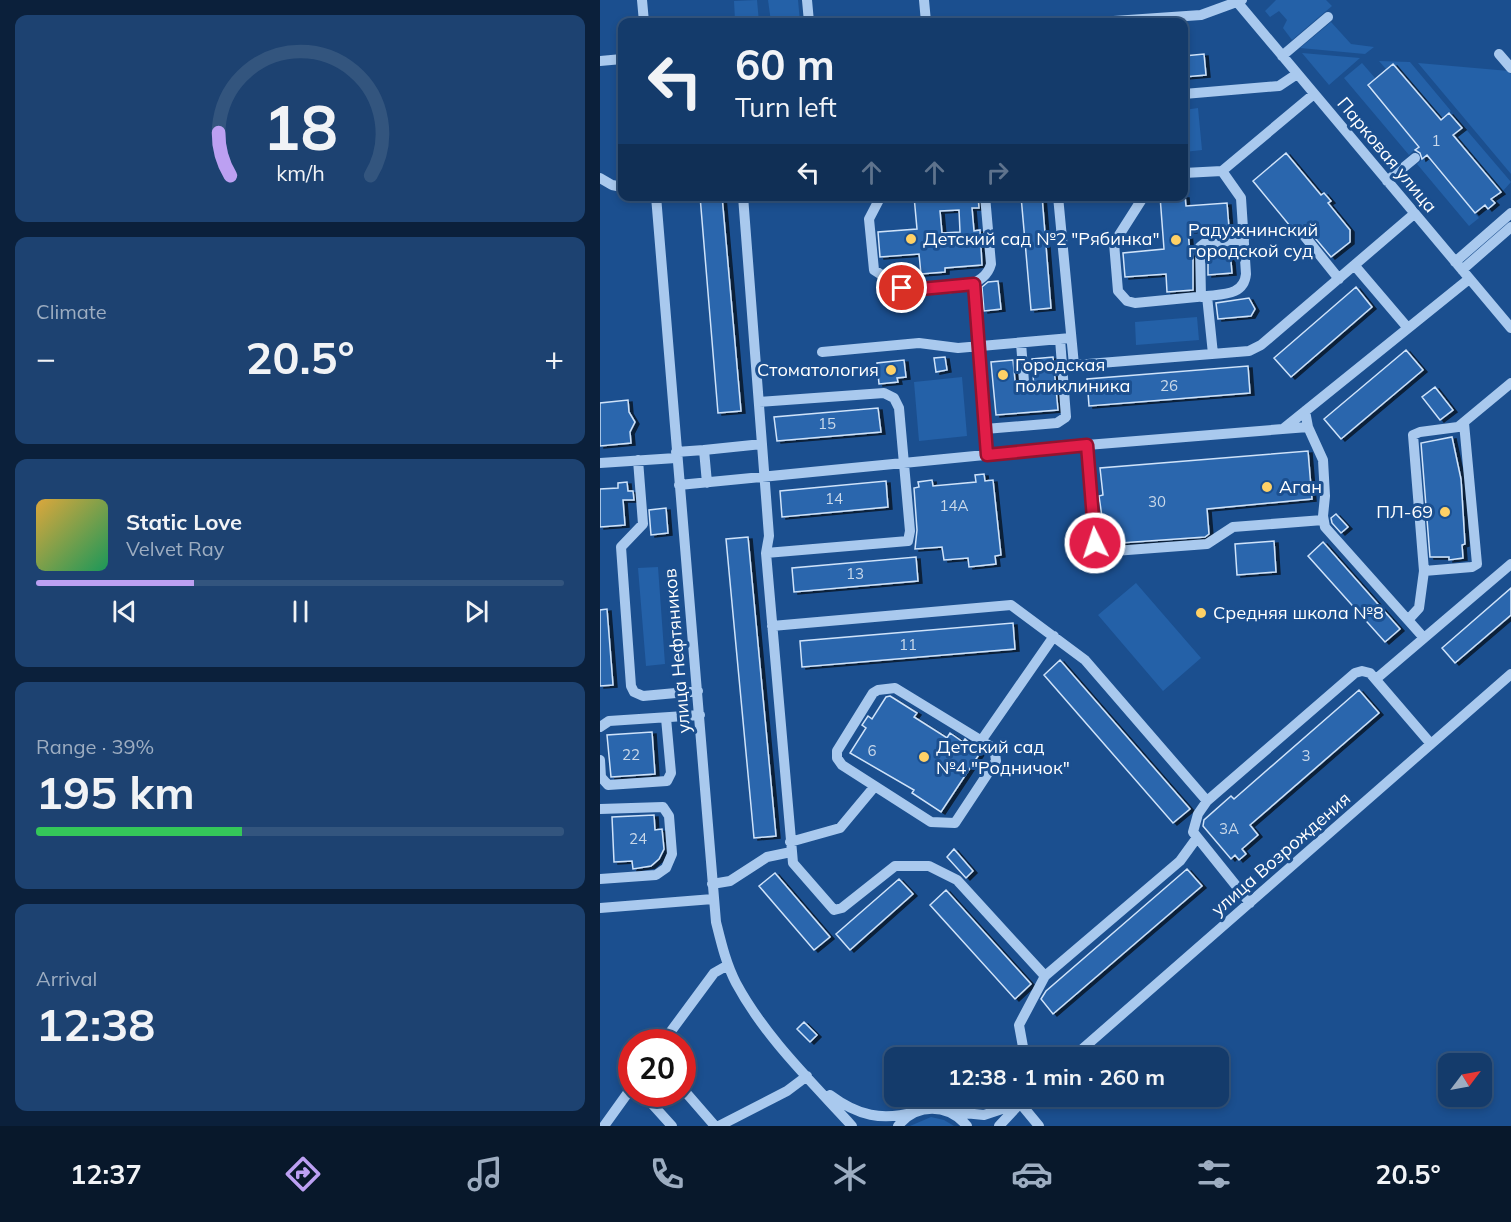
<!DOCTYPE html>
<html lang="en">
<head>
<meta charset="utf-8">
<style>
	:root { --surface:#143b6b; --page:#1d4271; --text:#f1f3f6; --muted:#9dadc1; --line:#33557e; --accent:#bca0f2 }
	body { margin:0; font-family:Mulish,sans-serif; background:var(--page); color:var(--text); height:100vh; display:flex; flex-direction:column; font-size:22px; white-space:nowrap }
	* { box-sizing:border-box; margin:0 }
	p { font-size:20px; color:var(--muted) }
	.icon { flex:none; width:33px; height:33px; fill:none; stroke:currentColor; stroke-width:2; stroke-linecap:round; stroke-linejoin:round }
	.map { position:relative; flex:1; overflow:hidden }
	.drawer { display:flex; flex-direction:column; gap:15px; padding:15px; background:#0b203b; width:600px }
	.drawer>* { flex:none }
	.banner { position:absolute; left:18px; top:18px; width:570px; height:183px; border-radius:12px; box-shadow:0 3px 9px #0003,0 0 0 2px var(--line); background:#143b6b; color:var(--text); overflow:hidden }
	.needle { width:39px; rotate:58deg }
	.buttons { position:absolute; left:838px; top:1053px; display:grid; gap:12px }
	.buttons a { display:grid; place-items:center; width:54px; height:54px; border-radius:12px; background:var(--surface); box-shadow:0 3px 9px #0003,0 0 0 2px var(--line); font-size:30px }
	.speed { position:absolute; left:18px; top:1029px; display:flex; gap:12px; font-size:30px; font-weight:700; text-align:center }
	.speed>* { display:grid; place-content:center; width:78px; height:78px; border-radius:50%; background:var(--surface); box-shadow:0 3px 9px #0003,0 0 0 2px var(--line); line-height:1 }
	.speed .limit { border:9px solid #d22; background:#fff; color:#111 }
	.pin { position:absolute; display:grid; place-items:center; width:51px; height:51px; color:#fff; margin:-26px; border:3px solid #fff; border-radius:50%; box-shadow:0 2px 6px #0007 }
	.me { position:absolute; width:66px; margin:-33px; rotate:356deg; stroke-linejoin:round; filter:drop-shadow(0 0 4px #0008) }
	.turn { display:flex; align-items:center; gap:21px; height:126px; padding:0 18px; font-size:27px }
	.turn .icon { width:78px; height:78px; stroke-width:2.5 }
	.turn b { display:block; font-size:42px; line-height:51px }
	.lanes { display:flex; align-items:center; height:57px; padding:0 18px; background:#0003; justify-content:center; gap:30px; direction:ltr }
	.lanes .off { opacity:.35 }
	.big { font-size:45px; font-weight:700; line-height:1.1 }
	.drawer .tile { flex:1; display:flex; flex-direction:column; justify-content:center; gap:9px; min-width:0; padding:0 21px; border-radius:12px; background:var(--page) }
	.drawer .dial { align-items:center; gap:0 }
	.dial svg { height:156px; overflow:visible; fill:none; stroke:var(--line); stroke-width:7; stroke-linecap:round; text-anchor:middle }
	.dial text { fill:var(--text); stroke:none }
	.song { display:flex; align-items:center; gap:18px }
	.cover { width:72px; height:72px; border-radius:9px; background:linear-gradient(135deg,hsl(40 70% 55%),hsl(150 70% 35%)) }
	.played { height:6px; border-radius:3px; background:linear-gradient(90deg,var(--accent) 30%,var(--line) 30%) }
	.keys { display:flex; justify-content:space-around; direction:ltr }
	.heat { display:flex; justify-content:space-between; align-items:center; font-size:33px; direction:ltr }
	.charge { height:9px; border-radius:4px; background:linear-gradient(90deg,#34c759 39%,var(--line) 0) }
	.trip { position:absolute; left:284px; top:1047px; width:345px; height:60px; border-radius:12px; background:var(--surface); box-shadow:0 3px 9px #0003,0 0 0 2px var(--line); font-weight:700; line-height:60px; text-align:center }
	.dock { display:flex; height:96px; justify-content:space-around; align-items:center; background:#08182b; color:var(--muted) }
	.dock .icon { width:42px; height:42px }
	.dock .on { color:var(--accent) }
	.dock b { font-size:27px; color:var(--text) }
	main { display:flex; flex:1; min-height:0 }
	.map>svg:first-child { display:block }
	.green { fill:#2461a8 }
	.building { fill:#2a66ad; stroke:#cfe3fa; stroke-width:1.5; fill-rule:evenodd; filter:url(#shadow) }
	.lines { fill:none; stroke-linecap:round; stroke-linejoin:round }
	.minor { stroke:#a9c9ee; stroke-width:10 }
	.route-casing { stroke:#92132f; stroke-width:15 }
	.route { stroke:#e11d48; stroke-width:10 }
	.poi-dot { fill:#ffd166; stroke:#1b4f8f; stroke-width:2 }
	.labels { text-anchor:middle; stroke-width:6; stroke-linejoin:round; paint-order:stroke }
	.number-label { font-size:15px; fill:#cad9ea }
	.street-label { font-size:18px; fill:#fff; stroke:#1b4f8f }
	.poi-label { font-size:18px; fill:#fff; stroke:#1b4f8f; text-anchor:start }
</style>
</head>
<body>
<main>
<section class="drawer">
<div class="tile dial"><svg viewBox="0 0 100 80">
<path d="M14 69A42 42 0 1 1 86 69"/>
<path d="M14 69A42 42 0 0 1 8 47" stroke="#bca0f2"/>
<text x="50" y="56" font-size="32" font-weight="700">18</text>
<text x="50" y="72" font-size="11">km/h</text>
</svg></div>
<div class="tile"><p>Climate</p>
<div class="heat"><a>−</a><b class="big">20.5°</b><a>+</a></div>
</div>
<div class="tile">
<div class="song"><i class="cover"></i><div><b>Static Love</b><p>Velvet Ray</p></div></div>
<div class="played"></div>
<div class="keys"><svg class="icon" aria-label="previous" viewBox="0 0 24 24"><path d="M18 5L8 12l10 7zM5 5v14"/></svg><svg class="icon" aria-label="pause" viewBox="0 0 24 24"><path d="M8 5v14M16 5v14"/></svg><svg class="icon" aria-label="next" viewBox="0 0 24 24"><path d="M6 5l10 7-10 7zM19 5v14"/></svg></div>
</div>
<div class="tile"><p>Range · 39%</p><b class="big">195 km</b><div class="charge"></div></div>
<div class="tile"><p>Arrival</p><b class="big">12:38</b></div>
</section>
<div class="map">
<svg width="911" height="1126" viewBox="0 0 911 1126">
	<defs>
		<filter id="shadow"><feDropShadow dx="4" dy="2" stdDeviation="0" flood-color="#0009"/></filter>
	</defs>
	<rect width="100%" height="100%" fill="#1b4f8f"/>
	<path class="green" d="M 157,0 L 159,22 L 122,22 L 135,20 L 134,1 Z
		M 168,0 L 198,0 L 200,22 L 171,22 Z
		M 676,0 L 726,0 L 732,6 L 692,40 L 683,28 L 687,20 L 679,11 L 670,17 L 665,11 Z
		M 731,22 L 751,44 L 774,47 L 765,54 L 700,48 Z
		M 702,53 L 760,58 L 729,85 Z
		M 779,61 L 810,62 L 851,111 L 841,119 L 793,63 L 786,69 Z
		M 762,63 L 775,78 L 767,86 L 818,146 L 809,155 L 744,78 Z
		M 818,63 L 909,71 L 911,74 L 911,174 Z
		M 598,108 L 602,150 L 584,152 L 584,110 Z
		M 864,127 L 911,182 L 902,192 L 854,135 Z
		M 826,156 L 879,218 L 869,226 L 817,164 Z
		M 597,317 L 599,340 L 536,345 L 535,322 Z
		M 362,377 L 367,436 L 319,441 L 314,382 Z
		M 58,567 L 65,664 L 46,666 L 38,568 Z
		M 536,583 L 601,658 L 563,691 L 498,615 Z
		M 331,1117 L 344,1120 L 354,1126 L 310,1126 Z"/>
	<path class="building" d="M 604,54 L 606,75 L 584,77 L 584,56 Z
		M 793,64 L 841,120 L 849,113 L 862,128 L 853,135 L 901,192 L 891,199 L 895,203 L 888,209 L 885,205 L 875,213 L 827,155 L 822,159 L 820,153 L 815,150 L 819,147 L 768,85 Z
		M 686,153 L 721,195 L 724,193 L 731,201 L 728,203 L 750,230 L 750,242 L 731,257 L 705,226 L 698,227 L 695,232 L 653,181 Z
		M 100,196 L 122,196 L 141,411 L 118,413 Z
		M 314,196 L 378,196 L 379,208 L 372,208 L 374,231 L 380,230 L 382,265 L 345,268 L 345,272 L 321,274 L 319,254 L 280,257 L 278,232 L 317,229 ZM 359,210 L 360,232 L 342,233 L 340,211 Z
		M 421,196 L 442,196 L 451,308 L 431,310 Z
		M 560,196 L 585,196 L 586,206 L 627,203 L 629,228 L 588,231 L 590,254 L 593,254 L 593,290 L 567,292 L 566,274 L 525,277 L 523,253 L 564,249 Z
		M 630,251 L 632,273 L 608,275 L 608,253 Z
		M 398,281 L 401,309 L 384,311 L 382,287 L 388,282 Z
		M 756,287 L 772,307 L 691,377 L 674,358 Z
		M 649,298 L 655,309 L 651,316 L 618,319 L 616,303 Z
		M 806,350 L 823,370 L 741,439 L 724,419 Z
		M 345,357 L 347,370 L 336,372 L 334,358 Z
		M 453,357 L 458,410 L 396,415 L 391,362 L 413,360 L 416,391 L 434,389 L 432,359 Z
		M 304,360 L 306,377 L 297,378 L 298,382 L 279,384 L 277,363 Z
		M 648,366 L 650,393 L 489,406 L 487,379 Z
		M 835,387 L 853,410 L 840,420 L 822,397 Z
		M 28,400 L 29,412 L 35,422 L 30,432 L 31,443 L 0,446 L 0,403 Z
		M 278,408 L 281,432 L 177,441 L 174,417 Z
		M 852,437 L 861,479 L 865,544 L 862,545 L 863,558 L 849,560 L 849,557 L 830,557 L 821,443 Z
		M 708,451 L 712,499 L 607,509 L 609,534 L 605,537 L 506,544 L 499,496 L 503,495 L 500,468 Z
		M 384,474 L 385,481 L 393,480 L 401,555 L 395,556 L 396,564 L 369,567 L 368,558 L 344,560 L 342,547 L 315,549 L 317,530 L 314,488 L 319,487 L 318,482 L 332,480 L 333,486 L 376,482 L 375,475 Z
		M 286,481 L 288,507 L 182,517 L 180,491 Z
		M 27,482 L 28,491 L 33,491 L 34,500 L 23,500 L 25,525 L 0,527 L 0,489 L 18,488 L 18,483 Z
		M 66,508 L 68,533 L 51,535 L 49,510 Z
		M 736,514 L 748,527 L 741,533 L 732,523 L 731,518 Z
		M 148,537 L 176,836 L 154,838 L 126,539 Z
		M 674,541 L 676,572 L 637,575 L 635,544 Z
		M 723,542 L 800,629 L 785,642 L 708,556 Z
		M 316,557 L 318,581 L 194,592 L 192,568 Z
		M 911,588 L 911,615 L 855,663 L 842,648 Z
		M 7,609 L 13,685 L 0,686 L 0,610 Z
		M 413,623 L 415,649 L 202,667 L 200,641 Z
		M 460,660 L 590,809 L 573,823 L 444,675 Z
		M 759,690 L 779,713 L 650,825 L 658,835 L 642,849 L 646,854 L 639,860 L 635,855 L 631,859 L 603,826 L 604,820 L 631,796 L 634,799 Z
		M 290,696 L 317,713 L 314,717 L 347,738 L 350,733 L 363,742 L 365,739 L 380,753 L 341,812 L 312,793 L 314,790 L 250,753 L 266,728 L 262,725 L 268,716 L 272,719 L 286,697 Z
		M 52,732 L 55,774 L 11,777 L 7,735 Z
		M 54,815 L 55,830 L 62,829 L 64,849 L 59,859 L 51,866 L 33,869 L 32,861 L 14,862 L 12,817 Z
		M 354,849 L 373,871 L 366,878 L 347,857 Z
		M 587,869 L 602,886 L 453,1014 L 441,999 L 446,991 Z
		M 175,873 L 230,937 L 214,950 L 159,886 Z
		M 299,879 L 313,894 L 250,950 L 236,934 Z
		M 346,890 L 431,984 L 415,999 L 330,905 Z
		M 204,1022 L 217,1035 L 210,1042 L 197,1029 Z"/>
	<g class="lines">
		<path class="minor" d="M 42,0 L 44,22
			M 207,0 L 209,22
			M 324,0 L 326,22
			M 638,3 L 911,328
			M 499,22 L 601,15 L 642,0
			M 899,54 L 911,68
			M 682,56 L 728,17
			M 0,61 L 22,59
			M 584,94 L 679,86 L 697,74
			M 584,173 L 622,171 L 714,94
			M 0,178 L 12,185 L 22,187
			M 787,181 L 815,158
			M 56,196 L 116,922 C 121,942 126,964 136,983 C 165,1037 211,1081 252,1126
			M 143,196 L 169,536 L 166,553 L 193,863 L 234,910 L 242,908 L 295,866 L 329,866 L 357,880 L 445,976 L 419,1025 L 425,1058
			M 281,196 L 269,219 L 274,270 L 302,288 L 310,290 C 334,288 383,294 391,264 L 385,196
			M 458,196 L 474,365
			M 544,196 L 514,243 L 518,291 L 527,301 L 535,303 L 607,296
			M 702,233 L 739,279
			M 855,262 L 911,213
			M 755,266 L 807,327
			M 862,270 L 911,227
			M 374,284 L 388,455
			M 601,297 L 600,247 L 605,243 L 644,240
			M 421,343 L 424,382
			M 222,352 L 319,343 L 358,348 L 471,338
			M 613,354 L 607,296 C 624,294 644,295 646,274 L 641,198 L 622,171
			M 463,366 L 649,351 L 661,345 L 814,214
			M 159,402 L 284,393 L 294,398 L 299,408 L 310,531 L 308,541 L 166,553
			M 705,411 L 708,427 L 723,460 L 725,496 L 723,516 L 725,527 L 824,638
			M 385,429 L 457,423 L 466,417 L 460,339
			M 683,429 L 869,279
			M 487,445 L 495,543 L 496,549 L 501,552 L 607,544 L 633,527 L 723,520
			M 76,452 L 104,450
			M 38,460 L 43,524 L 21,547 L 31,686 L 34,692 L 43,696 L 98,691
			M 0,463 L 76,458
			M 107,483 L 104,450 L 162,444
			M 79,485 L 487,445 L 708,427
			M 824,571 L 813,435 L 820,432 L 858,427 L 911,383
			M 808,620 L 819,608 L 824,571 L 872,567 L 877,564 L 864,423
			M 172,626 L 411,605 L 485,660 L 607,801 L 598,814 L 593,832 L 650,903
			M 776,679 L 911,564
			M 295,688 L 390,746 L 395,753 L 396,761 L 355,823 L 331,822 L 242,765 L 237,758 L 237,751 L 273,693 L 278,690 Z
			M 0,727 L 9,721 L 100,715
			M 381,741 L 454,636
			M 0,760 L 1,777 L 8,785 L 67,781 L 71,773 L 66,718
			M 607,801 L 755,673 L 762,671 L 770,673 L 831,744
			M 0,809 L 63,807 L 69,816 L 72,854 L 66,868 L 56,875 L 0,879
			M 190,842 L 240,828 L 275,786
			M 112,884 L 130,881 L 167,857 L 191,852
			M 0,908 L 113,899
			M 445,976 L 580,861 L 596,839
			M 63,1042 L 114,973 L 128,965
			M 472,1058 L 911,674
			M 82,1088 L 115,1126
			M 43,1094 L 72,1126
			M 230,1095 C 258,1116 282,1121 315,1112
			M 420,1103 L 439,1126
			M 354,1112 L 384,1115 L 420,1103
			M 4,1126 L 32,1087
			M 119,1126 L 187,1091 L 207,1076
			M 298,1126 C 316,1103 348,1103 367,1126
			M 399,1126 L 427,1096"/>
	</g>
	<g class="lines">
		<defs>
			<path id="route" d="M 302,288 L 310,290 L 374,284 L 387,455 L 487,445 L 495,543"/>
		</defs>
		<use href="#route" class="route-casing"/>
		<use href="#route" class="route"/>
	</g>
	<g class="poi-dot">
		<circle cx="311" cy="239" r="6"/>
		<circle cx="576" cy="240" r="6"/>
		<circle cx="291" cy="370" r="6"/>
		<circle cx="403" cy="375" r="6"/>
		<circle cx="667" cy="487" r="6"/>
		<circle cx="845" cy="512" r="6"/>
		<circle cx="601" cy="613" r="6"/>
		<circle cx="324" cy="757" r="6"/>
	</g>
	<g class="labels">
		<g class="number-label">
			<text x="836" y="146">1</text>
			<text x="569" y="391">26</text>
			<text x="227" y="429">15</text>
			<text x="234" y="504">14</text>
			<text x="557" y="507">30</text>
			<text x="354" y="511">14А</text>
			<text x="255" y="579">13</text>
			<text x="308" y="650">11</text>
			<text x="272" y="756">6</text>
			<text x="31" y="760">22</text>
			<text x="706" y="761">3</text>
			<text x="629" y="834">3А</text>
			<text x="38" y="844">24</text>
		</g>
		<g class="street-label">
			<text transform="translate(787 155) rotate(50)" y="6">Парковая улица</text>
			<text transform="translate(77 651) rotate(-95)" y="6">улица Нефтяников</text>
			<text transform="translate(681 854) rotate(-41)" y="6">улица Возрождения</text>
		</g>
		<g class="poi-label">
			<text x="588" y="236">Радужнинский<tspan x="588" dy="21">городской суд</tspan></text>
			<text x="323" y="245">Детский сад №2 "Рябинка"</text>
			<text x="415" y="371">Городская<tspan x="415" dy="21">поликлиника</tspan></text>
			<text x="279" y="376" text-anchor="end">Стоматология</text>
			<text x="679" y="493">Аган</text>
			<text x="833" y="518" text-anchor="end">ПЛ-69</text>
			<text x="613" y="619">Средняя школа №8</text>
			<text x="336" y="753">Детский сад<tspan x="336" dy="21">№4 "Родничок"</tspan></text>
		</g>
	</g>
</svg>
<div class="buttons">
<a><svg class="needle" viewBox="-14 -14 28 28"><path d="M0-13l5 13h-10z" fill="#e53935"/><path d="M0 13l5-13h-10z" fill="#9dadc1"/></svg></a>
</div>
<div class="speed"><div class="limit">20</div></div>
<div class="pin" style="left:302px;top:288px;background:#d93025"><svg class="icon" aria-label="arrive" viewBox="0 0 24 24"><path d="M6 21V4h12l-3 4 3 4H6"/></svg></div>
<svg class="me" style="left:495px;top:543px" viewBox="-20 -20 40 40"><circle r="17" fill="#e11d48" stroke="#fff" stroke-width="3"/><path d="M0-11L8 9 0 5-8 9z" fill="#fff"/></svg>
<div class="trip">12:38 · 1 min · 260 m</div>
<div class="banner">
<div class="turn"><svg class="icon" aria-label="left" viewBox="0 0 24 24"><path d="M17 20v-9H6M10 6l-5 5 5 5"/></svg><div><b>60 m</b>Turn left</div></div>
<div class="lanes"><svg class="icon" aria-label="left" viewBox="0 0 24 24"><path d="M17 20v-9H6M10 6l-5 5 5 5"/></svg><svg class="icon off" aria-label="ahead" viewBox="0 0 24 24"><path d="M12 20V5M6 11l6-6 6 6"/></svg><svg class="icon off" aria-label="ahead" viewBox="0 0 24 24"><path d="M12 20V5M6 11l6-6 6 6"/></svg><svg class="icon off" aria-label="right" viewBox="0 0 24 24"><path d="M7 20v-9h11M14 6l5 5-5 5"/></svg></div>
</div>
</div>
</main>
<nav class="dock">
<b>12:37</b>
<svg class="icon on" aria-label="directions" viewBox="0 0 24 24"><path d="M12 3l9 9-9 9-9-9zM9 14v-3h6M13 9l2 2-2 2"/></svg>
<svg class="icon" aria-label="music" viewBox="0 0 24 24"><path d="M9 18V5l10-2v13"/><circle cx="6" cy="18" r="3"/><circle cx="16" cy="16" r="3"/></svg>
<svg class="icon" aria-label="phone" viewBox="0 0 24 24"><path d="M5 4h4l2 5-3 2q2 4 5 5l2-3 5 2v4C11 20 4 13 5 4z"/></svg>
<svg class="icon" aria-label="climate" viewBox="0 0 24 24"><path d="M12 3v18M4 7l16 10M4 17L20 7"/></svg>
<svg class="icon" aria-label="car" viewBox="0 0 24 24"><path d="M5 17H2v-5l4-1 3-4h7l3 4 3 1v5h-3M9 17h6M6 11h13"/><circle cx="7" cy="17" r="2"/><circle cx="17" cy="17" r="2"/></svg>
<svg class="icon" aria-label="filters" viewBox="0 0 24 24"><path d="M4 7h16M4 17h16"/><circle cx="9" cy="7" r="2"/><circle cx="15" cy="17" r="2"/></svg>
<b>20.5°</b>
</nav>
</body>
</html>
